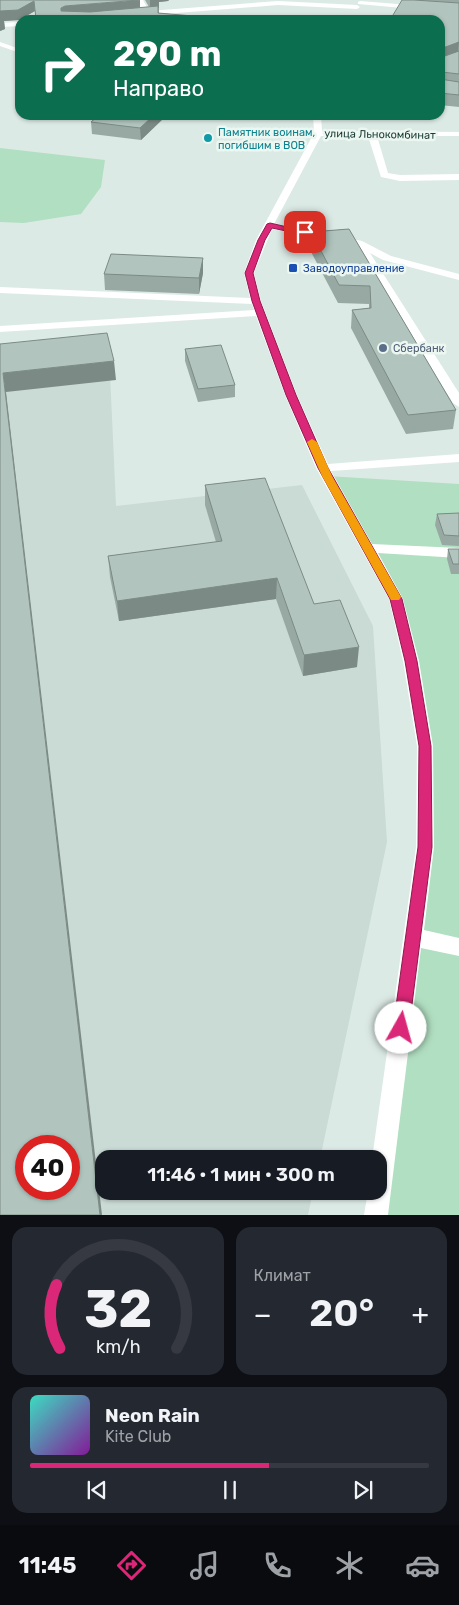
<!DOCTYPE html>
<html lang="ru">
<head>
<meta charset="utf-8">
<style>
	:root { --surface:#171b24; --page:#242831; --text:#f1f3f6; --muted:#9ea1a6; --line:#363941; --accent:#db2777 }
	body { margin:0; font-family:Rubik,sans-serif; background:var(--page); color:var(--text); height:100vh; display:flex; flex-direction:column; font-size:19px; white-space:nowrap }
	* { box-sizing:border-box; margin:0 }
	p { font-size:16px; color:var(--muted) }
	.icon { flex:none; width:28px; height:28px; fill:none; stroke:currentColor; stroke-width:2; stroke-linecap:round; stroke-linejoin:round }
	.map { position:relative; height:1215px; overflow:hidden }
	.sheet { display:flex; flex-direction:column; gap:12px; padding:12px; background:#0d0f14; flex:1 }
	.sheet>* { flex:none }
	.top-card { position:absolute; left:15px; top:15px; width:430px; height:105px; border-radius:15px; box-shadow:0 1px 4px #0004; background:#0b6e4f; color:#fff; overflow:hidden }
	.speed { position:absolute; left:15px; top:1135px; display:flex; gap:10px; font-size:25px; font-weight:700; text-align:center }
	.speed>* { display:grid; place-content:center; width:65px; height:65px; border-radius:50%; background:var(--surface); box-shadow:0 1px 4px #0004; line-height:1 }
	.speed .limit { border:8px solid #d22; background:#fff; color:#111 }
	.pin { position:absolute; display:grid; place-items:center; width:42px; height:42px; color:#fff; margin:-21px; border-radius:10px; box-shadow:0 2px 8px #0006 }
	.me { position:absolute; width:55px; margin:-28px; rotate:7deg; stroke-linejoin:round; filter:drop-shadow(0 0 4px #0008) }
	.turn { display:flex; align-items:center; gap:18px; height:105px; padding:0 15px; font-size:22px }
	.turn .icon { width:65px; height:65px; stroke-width:2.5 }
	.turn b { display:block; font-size:35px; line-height:42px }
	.big { font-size:38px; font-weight:600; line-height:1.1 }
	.sheet .tile { flex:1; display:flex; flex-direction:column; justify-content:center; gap:8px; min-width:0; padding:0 18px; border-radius:15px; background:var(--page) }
	.sheet .dial { align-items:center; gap:0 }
	.dial svg { height:130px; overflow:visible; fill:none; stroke:var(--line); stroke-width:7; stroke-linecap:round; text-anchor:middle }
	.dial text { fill:var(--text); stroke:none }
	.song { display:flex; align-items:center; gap:15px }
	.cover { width:60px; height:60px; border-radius:8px; background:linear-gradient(135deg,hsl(170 70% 55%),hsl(290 70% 35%)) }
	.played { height:5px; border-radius:2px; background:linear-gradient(90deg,var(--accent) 60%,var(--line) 60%) }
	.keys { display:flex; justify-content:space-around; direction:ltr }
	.heat { display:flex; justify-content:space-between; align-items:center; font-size:28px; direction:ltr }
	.sheet .tiles { flex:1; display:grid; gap:12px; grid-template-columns:1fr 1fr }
	.tile:last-child { grid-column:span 2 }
	.trip { position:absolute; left:95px; top:1150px; width:292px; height:50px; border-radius:15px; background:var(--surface); box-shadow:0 1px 4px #0004; font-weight:600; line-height:50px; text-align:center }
	.tabs { display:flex; height:80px; justify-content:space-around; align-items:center; background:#090b0e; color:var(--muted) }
	.tabs .icon { width:35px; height:35px }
	.tabs .on { color:var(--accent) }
	.tabs b { font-size:22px; color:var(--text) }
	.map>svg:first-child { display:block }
	.built { fill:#cadad4; fill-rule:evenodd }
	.green { fill:#b1dfc1 }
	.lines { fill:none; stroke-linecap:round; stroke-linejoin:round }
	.minor { fill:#fff; fill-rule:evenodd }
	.wall { fill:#98a9a3 }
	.shaded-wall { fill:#7c8a85 }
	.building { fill:#b1c5be; stroke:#7c8a85; fill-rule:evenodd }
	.route { fill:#db2777; stroke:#8e194d }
	.slow { fill:#f59e0b }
	.culture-dot { fill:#0f9aa8; stroke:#ecf7f2; stroke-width:2 }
	.transit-dot { fill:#1a4fb4; stroke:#ecf7f2; stroke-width:2 }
	.service-dot { fill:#5c6f8a; stroke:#ecf7f2; stroke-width:2 }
	.labels { text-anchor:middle; stroke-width:5; stroke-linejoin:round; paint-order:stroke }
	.far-culture-label { font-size:11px; fill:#0d838f; stroke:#ecf7f2; text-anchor:start }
	.far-street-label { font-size:11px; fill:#1c3b35; stroke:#ecf7f2 }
	.far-transit-label { font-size:11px; fill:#164399; stroke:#ecf7f2; text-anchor:start }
	.far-service-label { font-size:11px; fill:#4e5e75; stroke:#ecf7f2; text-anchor:start }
</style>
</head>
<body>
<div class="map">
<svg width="459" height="1215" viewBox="0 0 459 1215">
	<rect width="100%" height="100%" fill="#dceae5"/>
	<path class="built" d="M 109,351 L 116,506 L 302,485 L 373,626 L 387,842 L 320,1159 L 104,1159 L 104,1191 L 313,1191 L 308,1215 L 0,1215 L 0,358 ZM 26,1146 L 69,1146 L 69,1189 L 26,1189 Z"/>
	<path class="green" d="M 0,148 L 105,160 L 101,187 L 81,214 L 24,223 L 0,222 Z
		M 327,476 L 459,484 L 459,1215 L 376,1215 L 425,847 L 425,746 L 396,599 Z"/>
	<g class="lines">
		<path class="minor" d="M 137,0 L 143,0 L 149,11 L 278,1 L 357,5 L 360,7 L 357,9 L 278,5 L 139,16 L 137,15 L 137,13 L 143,12 Z
			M 360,1 L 459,9 L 459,13 L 358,4 L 358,2 Z
			M 20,22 L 20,26 L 0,27 L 0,23 Z
			M 0,42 L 20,49 L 20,53 L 0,46 Z
			M 313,115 L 321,115 L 322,131 L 459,132 L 459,136 L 377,136 L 388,173 L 400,175 L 459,174 L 459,180 L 400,181 L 381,177 L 368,136 L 321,136 L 274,224 L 362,241 L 391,256 L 459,274 L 459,280 L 383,260 L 370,253 L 459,393 L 459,407 L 453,403 L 355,245 L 272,229 L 254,273 L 261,301 L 297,395 L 328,464 L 459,454 L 459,462 L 331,471 L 372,544 L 459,548 L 459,558 L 378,553 L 403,599 L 419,661 L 433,746 L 434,847 L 424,930 L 459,938 L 459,956 L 421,948 L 388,1215 L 364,1215 L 368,1191 L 379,1191 L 379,1159 L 372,1159 L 416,847 L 417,746 L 403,661 L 389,599 L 316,468 L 285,395 L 256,316 L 0,332 L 0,326 L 254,310 L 252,304 L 0,293 L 0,287 L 250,298 L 244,273 L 256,240 L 314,133 Z"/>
	</g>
	<path class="wall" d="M 0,0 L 140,8 L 149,7 L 145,0 L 169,0 L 168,1 L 159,2 L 159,13 L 239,20 L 36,20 L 35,11 L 19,20 L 4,21 L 5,29 L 0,31 Z
		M 402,0 L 459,0 L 459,107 L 440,105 L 440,20 Z
		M 99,115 L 175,115 L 174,116 L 166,116 L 141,140 L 92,134 L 91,122 Z
		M 349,229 L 456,410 L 453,429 L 406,434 L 351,328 L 352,310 L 369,308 L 369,304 L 338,303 L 310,250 L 311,232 Z
		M 203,258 L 203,273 L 199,294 L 105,290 L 104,274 Z
		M 185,349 L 235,385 L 235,397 L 198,402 L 185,361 Z
		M 205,485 L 314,604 L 357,667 L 303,676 L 276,599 L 119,621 L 110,577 L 108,556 L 216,542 L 205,505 Z
		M 459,513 L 459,546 L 442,545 L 435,525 L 437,514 Z
		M 448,549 L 459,549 L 459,574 L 451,574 L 447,559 Z"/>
	<path class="shaded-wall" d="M 140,0 L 140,10 L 66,16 L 62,18 L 61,11 L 61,8 L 65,6 Z
		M 150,0 L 169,0 L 168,1 L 159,2 L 159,8 L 150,9 Z
		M 34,1 L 35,11 L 19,20 L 4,21 L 5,29 L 0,31 L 0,11 Z
		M 459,42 L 458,53 L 440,60 L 440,49 Z
		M 154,115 L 166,116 L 141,140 L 140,128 Z
		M 203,258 L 203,273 L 199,294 L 199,278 Z
		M 114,361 L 116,380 L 6,392 L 102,1215 L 100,1215 L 3,373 Z
		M 277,578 L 276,599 L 119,621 L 117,601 Z
		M 359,647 L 357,667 L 303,676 L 304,655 Z"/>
	<path class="building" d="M 0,0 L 139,0 L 65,6 L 61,8 L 61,11 L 90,12 L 158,6 L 158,13 L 239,20 L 89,20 L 91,17 L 36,19 L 34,1 L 18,10 L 0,11 Z
		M 402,0 L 414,0 L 459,3 L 459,42 L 440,49 L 440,20 L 390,20 Z
		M 459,51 L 459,74 L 442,72 L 440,74 L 440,56 L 442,57 Z
		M 440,78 L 440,79 L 459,82 L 459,95 L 440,93 Z
		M 99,115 L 154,115 L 140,128 L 91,122 Z
		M 349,229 L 456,410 L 408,415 L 352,310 L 371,308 L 370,286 L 339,285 L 311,232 Z
		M 111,254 L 203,258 L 199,278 L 104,274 Z
		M 107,333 L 114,361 L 3,373 L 100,1215 L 0,1215 L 0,344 ZM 26,1146 L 69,1146 L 69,1189 L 26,1189 Z
		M 221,345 L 235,385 L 198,389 L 185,349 Z
		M 265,478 L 314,604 L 340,600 L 359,647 L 304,655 L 277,578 L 117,601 L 108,556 L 222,541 L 205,485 Z
		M 459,513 L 459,536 L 444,535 L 437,514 Z
		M 448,549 L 459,549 L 459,564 L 453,564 Z"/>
	<path class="route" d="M 270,223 L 309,232 L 305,235 L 272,228 L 265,240 L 253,273 L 260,301 L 296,395 L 328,468 L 402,599 L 417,661 L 431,746 L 432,847 L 409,1028 L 407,1033 L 401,1035 L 396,1033 L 393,1028 L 418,847 L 419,746 L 405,661 L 390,599 L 318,468 L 286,395 L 252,301 L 245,273 L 258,240 L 267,224 Z"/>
	<path class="slow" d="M 312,439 L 317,442 L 332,476 L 401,597 L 399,600 L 391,600 L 322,476 L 307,442 Z"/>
	<circle class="culture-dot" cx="208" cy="138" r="5"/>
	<rect class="transit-dot" x="288" y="263" width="10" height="10" rx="2.5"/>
	<circle class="service-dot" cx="383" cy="348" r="5"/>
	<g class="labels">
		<g class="far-culture-label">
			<text x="218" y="136">Памятник воинам,<tspan x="218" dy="13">погибшим в ВОВ</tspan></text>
		</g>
		<g class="far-street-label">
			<text transform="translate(380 134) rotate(1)" y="4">улица Льнокомбинат</text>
		</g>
		<g class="far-transit-label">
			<text x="303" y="272">Заводоуправление</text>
		</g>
		<g class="far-service-label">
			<text x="393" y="352">Сбербанк</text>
		</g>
	</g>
</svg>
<div class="speed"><div class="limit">40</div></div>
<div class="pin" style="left:305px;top:232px;background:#d93025"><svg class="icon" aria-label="arrive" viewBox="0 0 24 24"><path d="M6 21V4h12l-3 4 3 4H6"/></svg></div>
<svg class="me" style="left:401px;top:1028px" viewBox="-20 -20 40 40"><circle r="19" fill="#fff"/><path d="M0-13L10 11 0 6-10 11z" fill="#db2777"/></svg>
<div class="trip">11:46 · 1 мин · 300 m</div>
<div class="top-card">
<div class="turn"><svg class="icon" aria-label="right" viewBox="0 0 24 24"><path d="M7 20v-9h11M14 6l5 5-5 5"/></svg><div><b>290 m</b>Направо</div></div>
</div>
</div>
<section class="sheet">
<div class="tiles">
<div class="tile dial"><svg viewBox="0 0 100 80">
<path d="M14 69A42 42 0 1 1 86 69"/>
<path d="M14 69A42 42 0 0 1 12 30" stroke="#db2777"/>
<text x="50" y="56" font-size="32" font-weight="700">32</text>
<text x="50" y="72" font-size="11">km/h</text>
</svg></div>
<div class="tile"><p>Климат</p>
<div class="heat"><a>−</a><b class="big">20°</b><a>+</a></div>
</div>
<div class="tile">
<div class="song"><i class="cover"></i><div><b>Neon Rain</b><p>Kite Club</p></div></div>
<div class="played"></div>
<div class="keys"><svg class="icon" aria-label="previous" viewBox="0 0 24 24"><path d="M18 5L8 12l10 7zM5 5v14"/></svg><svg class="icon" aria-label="pause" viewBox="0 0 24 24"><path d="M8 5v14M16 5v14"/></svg><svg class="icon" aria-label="next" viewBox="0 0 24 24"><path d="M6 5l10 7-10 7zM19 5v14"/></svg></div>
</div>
</div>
</section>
<nav class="tabs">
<b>11:45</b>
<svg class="icon on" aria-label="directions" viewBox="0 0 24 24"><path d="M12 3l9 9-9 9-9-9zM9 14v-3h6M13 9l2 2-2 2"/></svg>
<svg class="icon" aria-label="music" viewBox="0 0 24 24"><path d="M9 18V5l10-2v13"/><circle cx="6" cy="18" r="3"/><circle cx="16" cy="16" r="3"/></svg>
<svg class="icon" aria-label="phone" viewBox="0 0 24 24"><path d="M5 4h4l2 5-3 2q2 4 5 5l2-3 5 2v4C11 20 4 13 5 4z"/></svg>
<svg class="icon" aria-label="climate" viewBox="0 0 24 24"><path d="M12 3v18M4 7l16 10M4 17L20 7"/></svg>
<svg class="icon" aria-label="car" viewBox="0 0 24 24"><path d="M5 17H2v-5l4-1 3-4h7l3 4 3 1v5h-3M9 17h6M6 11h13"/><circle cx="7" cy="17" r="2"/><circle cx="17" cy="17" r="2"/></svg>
</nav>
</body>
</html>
